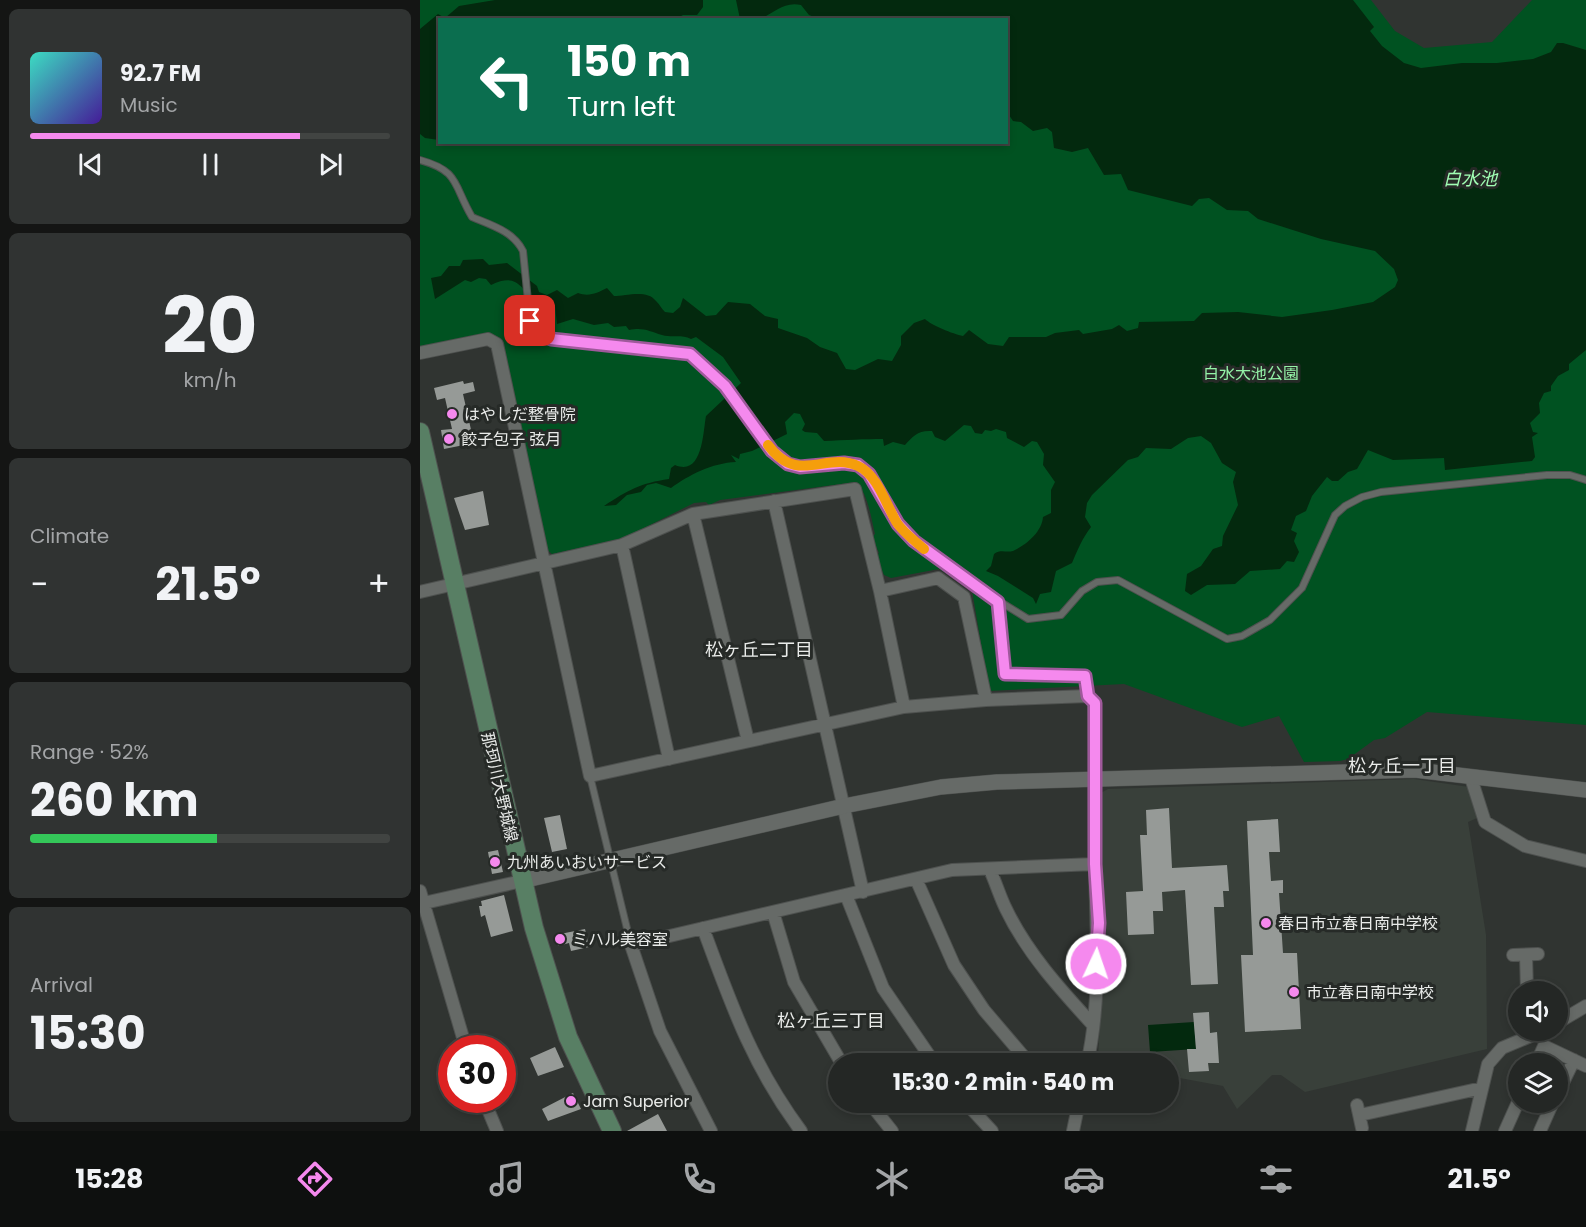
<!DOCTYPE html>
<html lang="en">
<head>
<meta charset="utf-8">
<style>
	:root { --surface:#242725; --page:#303332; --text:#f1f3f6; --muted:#a3a5a7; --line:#414442; --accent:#f589ee }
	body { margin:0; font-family:Poppins,"Noto Sans JP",sans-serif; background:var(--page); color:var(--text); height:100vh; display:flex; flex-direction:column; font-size:22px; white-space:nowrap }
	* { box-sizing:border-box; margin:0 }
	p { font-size:20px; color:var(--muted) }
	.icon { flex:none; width:33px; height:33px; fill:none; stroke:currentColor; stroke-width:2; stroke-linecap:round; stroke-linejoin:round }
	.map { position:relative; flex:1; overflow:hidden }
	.side { display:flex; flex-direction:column; gap:9px; padding:9px; background:#141514; width:420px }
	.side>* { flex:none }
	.top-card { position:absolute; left:18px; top:18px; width:570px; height:126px; border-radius:0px; box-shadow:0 3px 9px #0003,0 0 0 2px var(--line); background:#0b6e4f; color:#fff; overflow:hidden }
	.tools { position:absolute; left:1088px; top:981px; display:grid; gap:12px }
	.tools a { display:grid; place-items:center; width:60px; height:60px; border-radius:50%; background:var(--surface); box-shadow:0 3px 9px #0003,0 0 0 2px var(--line); font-size:30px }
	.speed { position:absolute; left:18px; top:1035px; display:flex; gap:12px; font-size:30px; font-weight:700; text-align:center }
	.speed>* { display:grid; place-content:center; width:78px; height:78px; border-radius:50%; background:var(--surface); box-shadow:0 3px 9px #0003,0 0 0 2px var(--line); line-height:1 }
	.speed .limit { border:9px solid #d22; background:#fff; color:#111 }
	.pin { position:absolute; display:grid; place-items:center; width:51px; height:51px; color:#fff; margin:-26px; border-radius:12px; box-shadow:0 3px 9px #0006 }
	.me { position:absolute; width:66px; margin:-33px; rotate:3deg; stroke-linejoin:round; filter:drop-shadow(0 0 4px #0008) }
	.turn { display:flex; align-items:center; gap:21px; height:126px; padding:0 30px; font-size:27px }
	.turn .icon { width:78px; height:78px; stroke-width:2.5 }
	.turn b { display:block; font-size:42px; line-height:51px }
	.big { font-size:45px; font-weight:700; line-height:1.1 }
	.side .tile { flex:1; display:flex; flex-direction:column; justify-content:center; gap:9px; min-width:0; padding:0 21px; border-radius:9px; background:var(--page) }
	.side .dial { align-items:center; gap:0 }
	.dial b { font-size:78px; line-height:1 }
	.song { display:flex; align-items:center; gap:18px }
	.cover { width:72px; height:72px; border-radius:9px; background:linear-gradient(135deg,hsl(170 70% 55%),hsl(260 70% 35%)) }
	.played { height:6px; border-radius:3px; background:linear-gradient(90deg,var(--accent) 75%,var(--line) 75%) }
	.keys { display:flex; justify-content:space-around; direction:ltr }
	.heat { display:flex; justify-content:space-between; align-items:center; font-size:33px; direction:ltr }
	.charge { height:9px; border-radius:4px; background:linear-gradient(90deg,#34c759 52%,var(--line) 0) }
	.trip { position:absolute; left:408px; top:1053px; width:351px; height:60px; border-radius:30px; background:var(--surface); box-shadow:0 3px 9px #0003,0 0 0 2px var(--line); font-weight:700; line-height:60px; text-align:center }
	.menu { display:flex; height:96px; justify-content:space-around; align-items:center; background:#0e100f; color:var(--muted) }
	.menu .icon { width:42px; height:42px }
	.menu .on { color:var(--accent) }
	.menu b { font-size:27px; color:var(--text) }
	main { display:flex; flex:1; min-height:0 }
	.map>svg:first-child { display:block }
	.built { fill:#39403a }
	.green { fill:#005221; fill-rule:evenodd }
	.water { fill:#03290e }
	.building { fill:#969a97 }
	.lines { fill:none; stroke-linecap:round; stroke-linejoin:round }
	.service-casing { stroke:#4e514f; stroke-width:8 }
	.minor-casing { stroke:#4e514f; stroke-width:14 }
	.tertiary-casing { stroke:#4e514f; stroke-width:16 }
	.secondary-casing { stroke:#4e514f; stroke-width:20 }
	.service { stroke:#666a67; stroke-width:6 }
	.minor { stroke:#666a67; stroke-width:12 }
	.tertiary { stroke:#666a67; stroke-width:15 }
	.secondary { stroke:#587f64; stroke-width:18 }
	.route-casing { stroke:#9f599b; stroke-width:15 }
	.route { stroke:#f589ee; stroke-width:10 }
	.slow { stroke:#f59e0b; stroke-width:10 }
	.poi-dot { fill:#f589ee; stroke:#262a27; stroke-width:2 }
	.labels { text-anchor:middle; stroke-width:6; stroke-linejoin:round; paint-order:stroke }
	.park-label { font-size:16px; fill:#94f2a7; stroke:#262a27 }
	.poi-label { font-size:16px; fill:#e9ebe9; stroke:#262a27; text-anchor:start }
	.street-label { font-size:16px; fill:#e9ebe9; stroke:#262a27 }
	.water-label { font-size:18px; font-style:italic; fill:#a0feb3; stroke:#262a27 }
	.neighbourhood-label { font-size:18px; fill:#e9ebe9; stroke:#262a27 }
</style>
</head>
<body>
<main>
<section class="side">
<div class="tile">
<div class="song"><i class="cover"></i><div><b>92.7 FM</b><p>Music</p></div></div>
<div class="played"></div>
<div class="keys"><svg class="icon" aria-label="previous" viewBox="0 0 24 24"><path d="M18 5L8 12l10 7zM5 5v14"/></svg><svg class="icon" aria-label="pause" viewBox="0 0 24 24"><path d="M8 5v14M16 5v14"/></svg><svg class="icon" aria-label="next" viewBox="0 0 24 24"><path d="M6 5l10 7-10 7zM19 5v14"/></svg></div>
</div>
<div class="tile dial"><b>20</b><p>km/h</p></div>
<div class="tile"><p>Climate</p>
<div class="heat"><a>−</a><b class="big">21.5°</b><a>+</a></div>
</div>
<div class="tile"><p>Range · 52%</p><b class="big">260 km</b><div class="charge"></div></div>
<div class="tile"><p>Arrival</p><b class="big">15:30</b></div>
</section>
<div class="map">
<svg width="1166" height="1131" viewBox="0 0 1166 1131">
	<rect width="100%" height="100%" fill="#303431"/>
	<path class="built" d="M 994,779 L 1049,787 L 1057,818 L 1048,822 L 1066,935 L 1067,1049 L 885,1092 L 861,1075 L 852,1075 L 817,1109 L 803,1086 L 749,1076 L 748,1064 L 717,1063 L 678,1057 L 686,920 L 677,795 L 688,789 Z"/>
	<path class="green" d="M 0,0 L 951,0 L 975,31 L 1004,48 L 1072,42 L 1112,0 L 1166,0 L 1166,725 L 1007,712 L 965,738 L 954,740 L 928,759 L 920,761 L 884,762 L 859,716 L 822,727 L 704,684 L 569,691 L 552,590 L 519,569 L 471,578 L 464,575 L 456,556 L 459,553 L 452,537 L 455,534 C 451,518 448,493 436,482 L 300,500 L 289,505 L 286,502 L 274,503 L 204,538 L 132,554 L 126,549 L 78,341 L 0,348 ZM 20,20 L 586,20 L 586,142 L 20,142 Z"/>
	<path class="water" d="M 75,0 L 283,0 L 283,7 L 277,15 L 263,15 L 253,20 L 20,20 L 19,140 L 5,138 L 0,134 L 0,29 L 18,14 L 25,18 L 39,6 Z
		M 316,0 L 933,0 L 954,27 L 950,31 L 962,46 L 984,63 L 1001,68 L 1042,63 L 1077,63 L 1113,59 L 1131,52 L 1137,43 L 1143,43 L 1166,50 L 1166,350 L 1149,364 L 1149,370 L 1138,376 L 1131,386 L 1131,391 L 1124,393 L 1119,403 L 1120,413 L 1110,423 L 1113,432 L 1118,433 L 1112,437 L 1115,457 L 1112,461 L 1025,470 L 1024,458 L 973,460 L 948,450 L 937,469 L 928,472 L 918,481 L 912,481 L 907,477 L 892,496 L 886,511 L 876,516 L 871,530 L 877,533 L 874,541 L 879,552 L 874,562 L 867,561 L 860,569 L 830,571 L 815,584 L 787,585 L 771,595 L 765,591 L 767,574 L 781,566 L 793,549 L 802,546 L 803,536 L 818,505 L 813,482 L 816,472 L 802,463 L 791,443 L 781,436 L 768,438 L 751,449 L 726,448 L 718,457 L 708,460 L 672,495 L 667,503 L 665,517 L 671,527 C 663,537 657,551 652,563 L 636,571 L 631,592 L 620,594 L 616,604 L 613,598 L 578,576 L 566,571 L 571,566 L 574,554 C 581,549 586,553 593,551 C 606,545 622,532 623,517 L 631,513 L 631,490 L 635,482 L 623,465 L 624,454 L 617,442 L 612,441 L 604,447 L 587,438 L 586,432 L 576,429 L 571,431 L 565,430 L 562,434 L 555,433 L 551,426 L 544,425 L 525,441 L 515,437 L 512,431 C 498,430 493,436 485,445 L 473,442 L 464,446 L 463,439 C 445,439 424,440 404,441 L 397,433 L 385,432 L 382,430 L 385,424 L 380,414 L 374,413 L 365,422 L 367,434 L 332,451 L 320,454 L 319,459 L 311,455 L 316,462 C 292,463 269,475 251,488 L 236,483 L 227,485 L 221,492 L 207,495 L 196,505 L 184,506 C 208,490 221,483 249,479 L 251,468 L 255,465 C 283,477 283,431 286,416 L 321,383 L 303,357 L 276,337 L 271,339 C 262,334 252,338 242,335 C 229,331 223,327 209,330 L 206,326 L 194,327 L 188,323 L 174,325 L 153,319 L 137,324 L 135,306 L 129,303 L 117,304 C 99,286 97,273 71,285 L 66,279 L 59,278 L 51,282 L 45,280 L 15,299 L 11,278 L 21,276 L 29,266 L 40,266 L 43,260 L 63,259 L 69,265 L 87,263 L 117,286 L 119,292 L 127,295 L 137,290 L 148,298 L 158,293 C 169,297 177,293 187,288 L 194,296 C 206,296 227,289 236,301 C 240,305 241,308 245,312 L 253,313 L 260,307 L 263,298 L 286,316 L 296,315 L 308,302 L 330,304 L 345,316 L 358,319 L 358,328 L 387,338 L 400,347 L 417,353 L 426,369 L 435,370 L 458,359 L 472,361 L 481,345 L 481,336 L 494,323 L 505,319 C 511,325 533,334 543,336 L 549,330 L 568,344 L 583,346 L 589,337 L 626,337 L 635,333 L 659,330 L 663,334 L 692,329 L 699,325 L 707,331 L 718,328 L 719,322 L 774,321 L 782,313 L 818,312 L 862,317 L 912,310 L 953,302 L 975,287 L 978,280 L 974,269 L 955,251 L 901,239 L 838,219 L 828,211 L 807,210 L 789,198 L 779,199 L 772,206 L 708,190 L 701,174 L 684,175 L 668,148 L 652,152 L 634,148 L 632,132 L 627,128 L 613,131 L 601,122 L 593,121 L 589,115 L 587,115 L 586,20 L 400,19 L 389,15 L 381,5 C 364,1 354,13 340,19 C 335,21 326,19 320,19 Z
		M 774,1022 L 776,1049 L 730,1052 L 728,1025 Z"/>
	<path class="building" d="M 43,381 L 44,384 L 53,382 L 55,391 L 43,394 L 54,443 L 24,449 L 21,430 L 32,429 L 25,398 L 17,400 L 14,388 Z
		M 63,491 L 69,525 L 45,530 L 34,498 Z
		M 749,808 L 752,868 L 807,865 L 809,891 L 803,891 L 804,907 L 794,907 L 798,984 L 771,985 L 765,890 L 742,892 L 743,911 L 733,911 L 734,934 L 708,935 L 706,892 L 723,891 L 720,835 L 727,835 L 726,810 Z
		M 140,815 L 147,849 L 132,852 L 124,818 Z
		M 858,819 L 860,852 L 849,852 L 851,881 L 863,880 L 863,893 L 859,893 L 863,953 L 877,953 L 881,1029 L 825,1032 L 821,955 L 833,955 L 827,821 Z
		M 78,850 L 83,872 L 72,874 L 68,852 Z
		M 84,895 L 93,931 L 71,937 L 65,915 L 61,917 L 59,906 L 62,906 L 61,901 Z
		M 165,929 L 169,947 L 151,951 L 149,943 L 138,946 L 135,935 Z
		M 789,1012 L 790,1033 L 797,1032 L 799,1063 L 788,1063 L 789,1071 L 769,1072 L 767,1049 L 776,1049 L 773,1013 Z
		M 135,1047 L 144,1067 L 118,1076 L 110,1058 Z
		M 153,1093 L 161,1109 L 128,1121 L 122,1109 Z
		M 238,1114 L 247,1131 L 207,1131 Z"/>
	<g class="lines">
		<defs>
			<path id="service" d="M 0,160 C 40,171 33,185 52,217 C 71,225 93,231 103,251 L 110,321 L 117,331 L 131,339 L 270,354 L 305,386 L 352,451 L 368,464 L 380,467 L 425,463 L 438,465 L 449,474 L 478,524 L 494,541 L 545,580 L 608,619 L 641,615 L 662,591 L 677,582 L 698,580 L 807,639 L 822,636 L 850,620 L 882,588 L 915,515 L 925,506 L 942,497 L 961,492 L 1127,475 L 1150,475 L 1166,480
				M 578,602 L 585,674 L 665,677 L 668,695
				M 170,776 L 211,945"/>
			<path id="minor" d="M 0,353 L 68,339 L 77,344 L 170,776 L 484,707 L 566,700 L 668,696 L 674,703 C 675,757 674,810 675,863 C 676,930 682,998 667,1064
				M 354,501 L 443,892
				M 273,514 L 328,741
				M 202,545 L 249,759
				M 460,591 L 518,578 L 544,597 L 566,700
				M 0,592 L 202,545 L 273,514 L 435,489 L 460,591 L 484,707
				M 1051,778 L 1065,822 L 1105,846 L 1166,861
				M 570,870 C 576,883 580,897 586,909 C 607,953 641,990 673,1025
				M 496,879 L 534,965 L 564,1010 L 610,1064
				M 0,891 L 46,1048
				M 426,895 L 463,988 L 515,1064
				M 0,904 L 102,881
				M 353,912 L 374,982 L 422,1064
				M 283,928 C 311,1004 332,1065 381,1131
				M 1093,955 L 1118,954
				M 1106,955 L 1107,992
				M 1137,1023 L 1166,1006
				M 1116,1064 L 1124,1046 L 1166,1066
				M 1137,1095 L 1154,1060
				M 64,1100 L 77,1131
				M 449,1102 L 472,1131
				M 545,1102 L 572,1131
				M 937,1105 L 942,1128
				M 940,1115 L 1062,1088
				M 291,1131 L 240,1031 L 211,945 L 532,870 L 675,864
				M 653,1131 L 659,1102
				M 1052,1131 L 1068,1064 L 1082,1048 L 1125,1030
				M 1085,1131 L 1098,1102
				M 1120,1131 L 1133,1102"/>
			<path id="tertiary" d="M 102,881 L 424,806 L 521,787 L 577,782 L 995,770 L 1166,790"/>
			<path id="secondary" d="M 0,432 L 114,928 L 148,1037 L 192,1131"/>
		</defs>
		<use href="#service" class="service-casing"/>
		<use href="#minor" class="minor-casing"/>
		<use href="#tertiary" class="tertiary-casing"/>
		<use href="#secondary" class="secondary-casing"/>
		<use href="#service" class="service"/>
		<use href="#minor" class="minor"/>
		<use href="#tertiary" class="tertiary"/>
		<use href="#secondary" class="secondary"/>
	</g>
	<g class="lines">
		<defs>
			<path id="route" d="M 110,321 L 117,331 L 131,339 L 270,354 L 305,386 L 352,451 L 368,464 L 380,467 L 424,463 L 438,465 L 449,474 L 478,524 L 494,541 L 578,602 L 585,674 L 665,676 L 668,696 L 675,703 L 675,864 L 679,923 L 676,964"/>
		</defs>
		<use href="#route" class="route-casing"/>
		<use href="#route" class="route"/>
		<path class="slow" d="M 348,445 C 378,486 406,451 438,466 C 458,475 466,505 477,523 C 484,533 495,541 504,549"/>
	</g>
	<g class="poi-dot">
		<circle cx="32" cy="414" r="6"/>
		<circle cx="29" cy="439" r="6"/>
		<circle cx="75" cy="862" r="6"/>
		<circle cx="846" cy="923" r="6"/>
		<circle cx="140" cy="939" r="6"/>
		<circle cx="874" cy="992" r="6"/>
		<circle cx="151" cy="1101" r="6"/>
	</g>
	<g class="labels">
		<g class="park-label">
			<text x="831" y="379">白水大池公園</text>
		</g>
		<g class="poi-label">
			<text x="44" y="420">はやしだ整骨院</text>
			<text x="41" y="445">餃子包子 弦月</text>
			<text x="87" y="868">九州あいおいサービス</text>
			<text x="858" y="929">春日市立春日南中学校</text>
			<text x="152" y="945">ミハル美容室</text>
			<text x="886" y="998">市立春日南中学校</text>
			<text x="163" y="1107">Jam Superior</text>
		</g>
		<g class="street-label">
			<text transform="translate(80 787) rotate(77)" y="6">那珂川大野城線</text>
		</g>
		<g class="water-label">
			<text x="1050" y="185">白水池</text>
		</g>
		<g class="neighbourhood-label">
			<text x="339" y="656">松ヶ丘二丁目</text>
			<text x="982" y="772">松ヶ丘一丁目</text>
			<text x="411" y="1027">松ヶ丘三丁目</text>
		</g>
	</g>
</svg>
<div class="tools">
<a><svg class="icon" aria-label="sound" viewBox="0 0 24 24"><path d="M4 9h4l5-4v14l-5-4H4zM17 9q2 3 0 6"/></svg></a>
<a><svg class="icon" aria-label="layers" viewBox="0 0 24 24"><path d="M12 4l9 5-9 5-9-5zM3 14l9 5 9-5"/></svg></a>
</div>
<div class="speed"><div class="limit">30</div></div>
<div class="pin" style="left:110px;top:321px;background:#d93025"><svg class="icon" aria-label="arrive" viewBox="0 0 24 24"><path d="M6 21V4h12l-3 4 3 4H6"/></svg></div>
<svg class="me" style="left:676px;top:964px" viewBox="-20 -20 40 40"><circle r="17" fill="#f589ee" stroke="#fff" stroke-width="3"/><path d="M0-11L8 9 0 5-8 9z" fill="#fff"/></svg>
<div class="trip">15:30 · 2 min · 540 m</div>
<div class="top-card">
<div class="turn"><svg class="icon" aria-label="left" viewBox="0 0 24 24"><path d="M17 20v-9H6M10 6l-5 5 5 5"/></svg><div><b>150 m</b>Turn left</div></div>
</div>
</div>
</main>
<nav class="menu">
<b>15:28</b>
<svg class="icon on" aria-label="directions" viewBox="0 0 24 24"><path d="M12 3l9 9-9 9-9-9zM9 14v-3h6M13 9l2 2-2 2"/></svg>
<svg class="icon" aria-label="music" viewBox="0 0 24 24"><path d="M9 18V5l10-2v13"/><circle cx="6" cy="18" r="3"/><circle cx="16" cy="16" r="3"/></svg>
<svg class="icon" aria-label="phone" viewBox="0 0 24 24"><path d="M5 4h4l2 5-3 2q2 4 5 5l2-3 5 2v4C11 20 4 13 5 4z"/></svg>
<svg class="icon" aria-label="climate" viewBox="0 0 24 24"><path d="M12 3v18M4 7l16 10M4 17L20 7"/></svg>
<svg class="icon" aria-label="car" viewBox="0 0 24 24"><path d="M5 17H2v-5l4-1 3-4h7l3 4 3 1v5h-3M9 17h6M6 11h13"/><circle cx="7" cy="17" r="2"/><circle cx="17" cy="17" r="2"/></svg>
<svg class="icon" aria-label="filters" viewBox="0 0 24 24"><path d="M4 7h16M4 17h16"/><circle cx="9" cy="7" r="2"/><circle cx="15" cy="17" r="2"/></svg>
<b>21.5°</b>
</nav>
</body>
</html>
